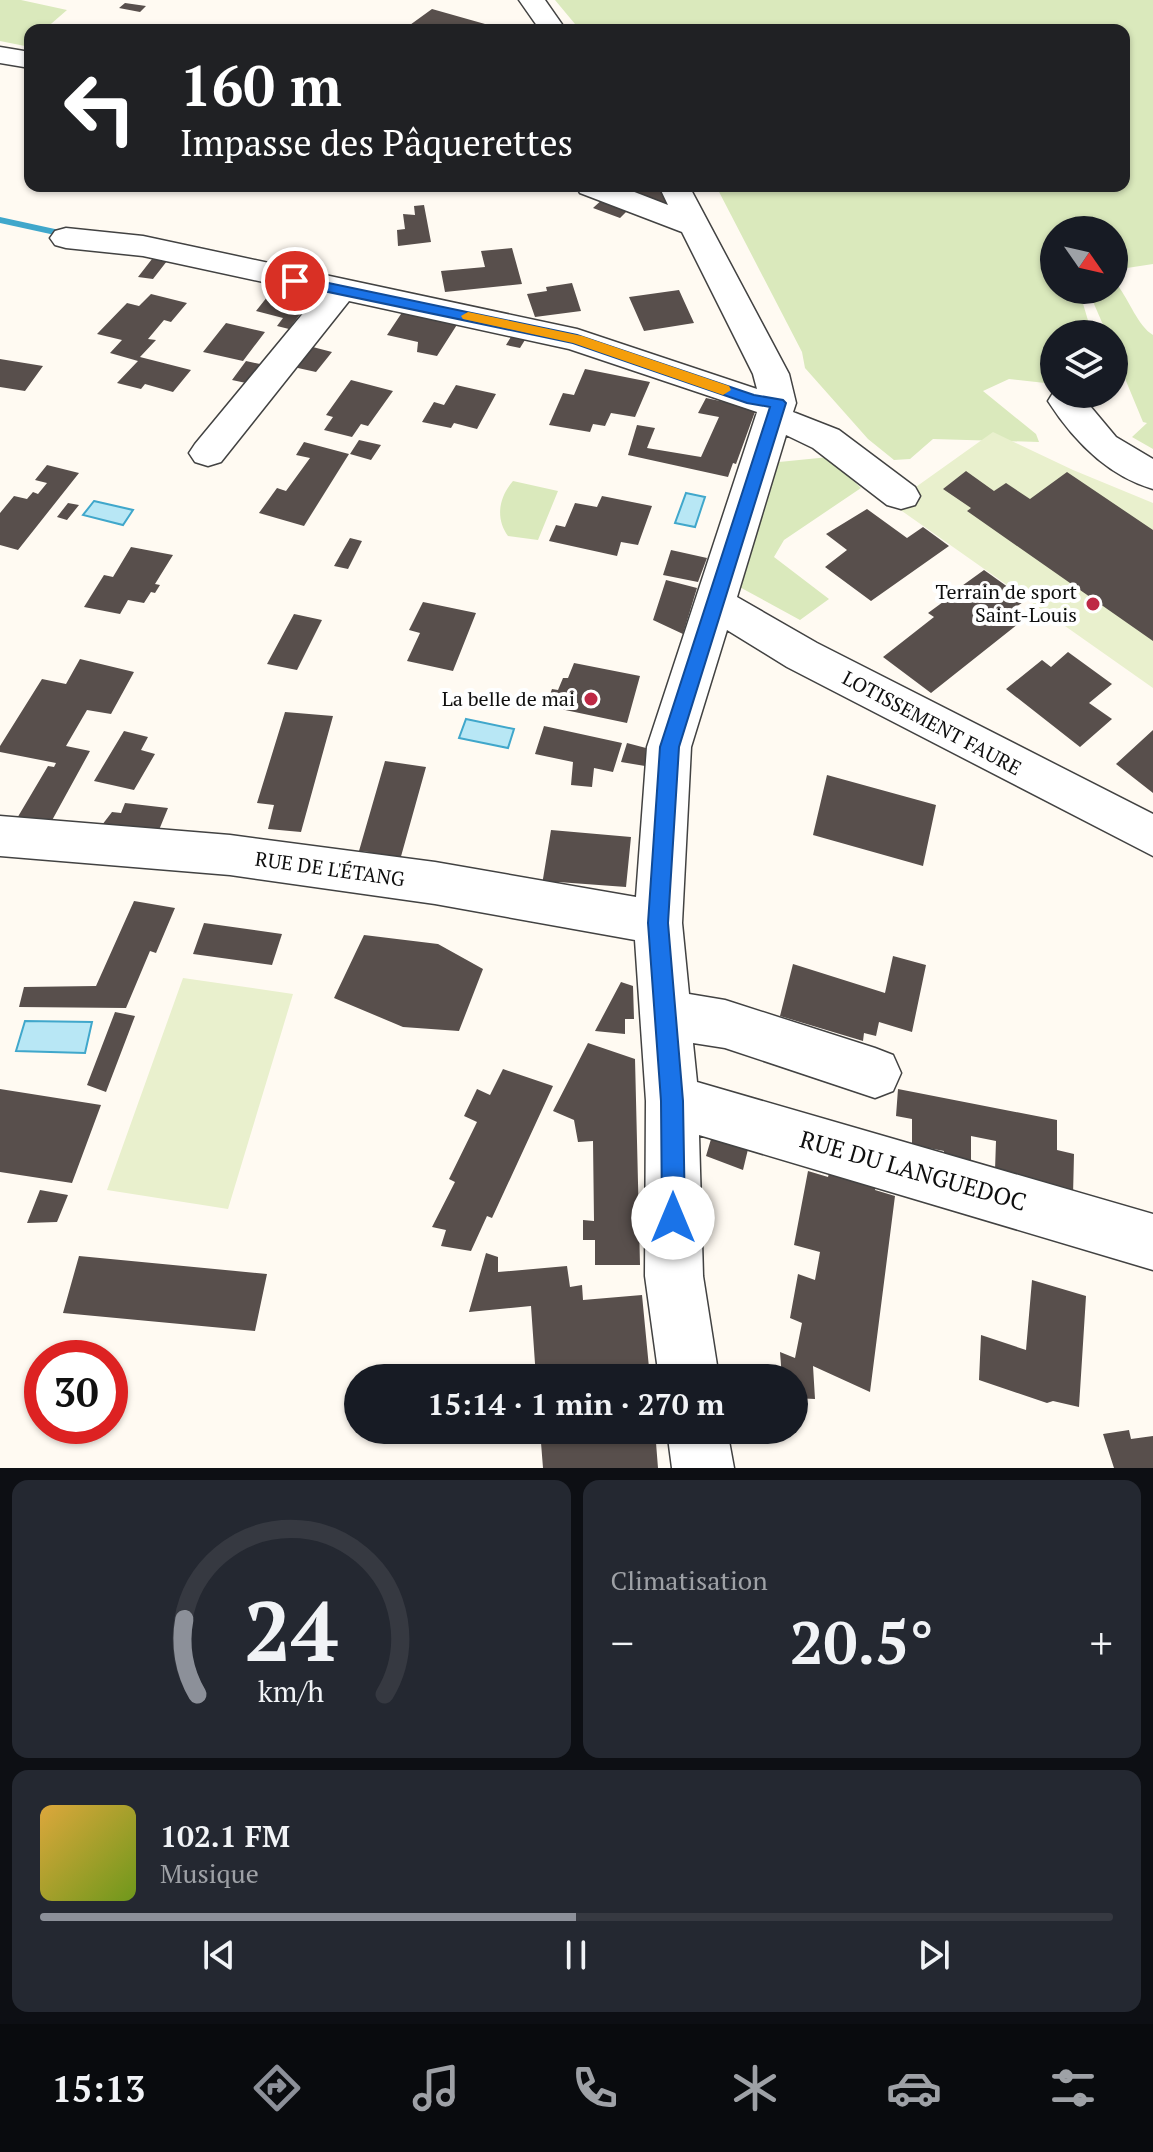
<!DOCTYPE html>
<html lang="fr">
<head>
<meta charset="utf-8">
<style>
	:root { --surface:#171b24; --page:#242831; --text:#f1f3f6; --muted:#9ea1a6; --line:#363941; --accent:#8c9099 }
	body { margin:0; font-family:"PT Serif",serif; background:var(--page); color:var(--text); height:100vh; display:flex; flex-direction:column; font-size:30px; white-space:nowrap }
	* { box-sizing:border-box; margin:0 }
	p { font-size:26px; color:var(--muted) }
	.icon { flex:none; width:44px; height:44px; fill:none; stroke:currentColor; stroke-width:2; stroke-linecap:round; stroke-linejoin:round }
	.map { position:relative; height:1468px; overflow:hidden }
	.details { display:flex; flex-direction:column; gap:12px; padding:12px; background:#0d0f14; flex:1 }
	.details>* { flex:none }
	.banner { position:absolute; left:24px; top:24px; width:1106px; height:168px; border-radius:16px; box-shadow:0 2px 6px #0004; background:#202124; color:#fff; overflow:hidden }
	.needle { width:52px; rotate:124deg }
	.tools { position:absolute; left:1040px; top:216px; display:grid; gap:16px }
	.tools a { display:grid; place-items:center; width:88px; height:88px; border-radius:50%; background:var(--surface); box-shadow:0 2px 6px #0004; font-size:40px }
	.speed { position:absolute; left:24px; top:1340px; display:flex; gap:16px; font-size:40px; font-weight:700; text-align:center }
	.speed>* { display:grid; place-content:center; width:104px; height:104px; border-radius:50%; background:var(--surface); box-shadow:0 2px 6px #0004; line-height:1 }
	.speed .limit { border:12px solid #d22; background:#fff; color:#111 }
	.pin { position:absolute; display:grid; place-items:center; width:68px; height:68px; color:#fff; margin:-34px; border:4px solid #fff; border-radius:50%; box-shadow:0 2px 8px #0007 }
	.me { position:absolute; width:88px; margin:-44px; rotate:0deg; stroke-linejoin:round; filter:drop-shadow(0 0 6px #0008) }
	.turn { display:flex; align-items:center; gap:28px; height:168px; padding:0 24px; font-size:36px }
	.turn .icon { width:104px; height:104px; stroke-width:2.5 }
	.turn b { display:block; font-size:56px; line-height:68px }
	.big { font-size:60px; font-weight:700; line-height:1.1 }
	.details .widget { flex:1; display:flex; flex-direction:column; justify-content:center; gap:12px; min-width:0; padding:0 28px; border-radius:16px; background:var(--page) }
	.details .dial { align-items:center; gap:0 }
	.dial svg { height:208px; overflow:visible; fill:none; stroke:var(--line); stroke-width:7; stroke-linecap:round; text-anchor:middle }
	.dial text { fill:var(--text); stroke:none }
	.song { display:flex; align-items:center; gap:24px }
	.cover { width:96px; height:96px; border-radius:12px; background:linear-gradient(135deg,hsl(40 70% 55%),hsl(80 70% 35%)) }
	.played { height:8px; border-radius:4px; background:linear-gradient(90deg,var(--accent) 50%,var(--line) 50%) }
	.keys { display:flex; justify-content:space-around; direction:ltr }
	.heat { display:flex; justify-content:space-between; align-items:center; font-size:44px; direction:ltr }
	.details .tiles { flex:1; display:grid; gap:12px; grid-template-columns:1fr 1fr }
	.widget:last-child { grid-column:span 2 }
	.trip { position:absolute; left:344px; top:1364px; width:464px; height:80px; border-radius:40px; background:var(--surface); box-shadow:0 2px 6px #0004; font-weight:700; line-height:80px; text-align:center }
	.tabs { display:flex; height:128px; justify-content:space-around; align-items:center; background:#090b0e; color:var(--muted) }
	.tabs .icon { width:56px; height:56px }
	.tabs .active { color:var(--accent) }
	.tabs b { font-size:36px; color:var(--text) }
	.map>svg:first-child { display:block }
	.green { fill:#dae9bc }
	.pitch { fill:#e9f0cd }
	.water { fill:#b8e7f5; stroke:#40a7cb; stroke-width:2 }
	.lines { fill:none; stroke-linecap:round; stroke-linejoin:round }
	.stream { fill:#40a7cb; fill-rule:evenodd }
	.building { fill:#584f4c }
	.minor-casing { stroke:#424242; stroke-width:3 }
	.minor { fill:#fff; fill-rule:evenodd }
	.route { fill:#1a73e8; stroke:#114b97; stroke-width:2 }
	.slow { fill:#f59e0b }
	.poi-dot { fill:#be2945; stroke:#fff; stroke-width:3 }
	.labels { text-anchor:middle; stroke-width:8; stroke-linejoin:round; paint-order:stroke }
	.poi-label { font-size:20px; fill:#0f0f0f; stroke:#fff; text-anchor:end }
	.street-label { font-size:20px; fill:#0f0f0f; stroke:#fff }
	.near-street-label { font-size:24px; fill:#0f0f0f; stroke:#fff }
</style>
</head>
<body>
<div class="map">
<svg width="1153" height="1468" viewBox="0 0 1153 1468">
	<rect width="100%" height="100%" fill="#fffaf2"/>
	<path class="green" d="M 0,0 L 21,0 L 67,10 L 44,30 L 30,30 L 30,42 L 25,46 L 0,41 Z
		M 555,0 L 1153,0 L 1153,264 L 1114,270 L 1114,230 L 1054,230 L 1054,290 L 1079,290 L 1092,334 L 1054,334 L 1054,384 L 1009,379 L 983,391 L 1036,434 L 1039,442 L 933,439 L 910,459 L 894,460 L 868,439 L 805,368 L 802,352 L 716,186 L 1124,186 L 1124,30 L 580,30 Z
		M 1114,285 L 1118,286 C 1129,300 1138,326 1153,335 L 1153,449 L 1132,437 L 1147,423 L 1143,422 L 1114,352 L 1114,334 L 1107,334 L 1088,290 L 1114,290 Z
		M 829,457 L 861,488 L 784,540 L 774,557 L 829,599 L 800,620 L 734,584 L 779,462 Z
		M 513,481 L 558,491 L 538,540 L 508,536 C 495,518 499,497 513,481 Z"/>
	<path class="pitch" d="M 993,432 L 1073,470 L 1153,503 L 1153,688 L 892,504 Z
		M 183,978 L 293,994 L 228,1209 L 107,1190 Z"/>
	<path class="water" d="M 686,493 L 705,497 L 695,527 L 675,523 Z
		M 94,501 L 133,510 L 123,525 L 83,515 Z
		M 466,719 L 514,729 L 508,748 L 459,738 Z
		M 25,1021 L 92,1022 L 85,1053 L 16,1051 Z"/>
	<g class="lines">
		<path class="stream" d="M 0,217 L 64,231 L 68,234 L 64,237 L 0,223 Z"/>
	</g>
	<path class="building" d="M 125,3 L 146,6 L 140,12 L 119,8 Z
		M 432,9 L 485,24 L 477,30 L 403,30 Z
		M 623,186 L 658,186 L 668,206 L 643,201 L 639,192 L 634,193 Z
		M 605,197 L 631,207 L 620,218 L 593,208 Z
		M 424,205 L 431,242 L 398,246 L 397,230 L 405,229 L 403,214 L 415,215 L 414,206 Z
		M 512,248 L 522,284 L 445,292 L 441,271 L 485,267 L 481,251 Z
		M 152,259 L 167,261 L 153,279 L 138,277 Z
		M 279,282 L 318,290 L 289,329 L 277,326 L 283,318 L 256,311 Z
		M 572,283 L 581,311 L 535,317 L 527,294 L 547,291 L 546,287 Z
		M 679,290 L 694,323 L 644,331 L 629,297 Z
		M 151,294 L 187,303 L 171,322 L 164,320 L 148,339 L 156,340 L 140,357 L 191,370 L 173,392 L 145,384 L 141,389 L 117,383 L 138,361 L 110,353 L 122,340 L 97,334 L 127,303 L 139,306 Z
		M 405,308 L 460,320 L 437,356 L 417,352 L 418,342 L 387,335 Z
		M 226,323 L 265,332 L 243,361 L 203,352 Z
		M 514,332 L 528,335 L 520,348 L 506,345 Z
		M 305,345 L 332,352 L 316,372 L 289,366 Z
		M 0,359 L 43,366 L 25,391 L 0,387 Z
		M 246,361 L 260,364 L 246,383 L 232,380 Z
		M 585,369 L 650,382 L 635,417 L 611,413 L 605,426 L 593,424 L 590,432 L 549,425 L 563,393 L 574,395 Z
		M 351,380 L 393,391 L 368,426 L 361,424 L 352,437 L 324,430 L 333,417 L 326,415 Z
		M 456,385 L 496,394 L 477,429 L 454,423 L 451,428 L 422,422 L 434,402 L 444,405 Z
		M 706,398 L 725,402 L 726,399 L 756,409 L 736,464 L 733,463 L 728,477 L 628,455 L 637,425 L 655,428 L 647,448 L 701,457 L 719,417 L 698,413 Z
		M 359,440 L 381,445 L 371,460 L 350,454 Z
		M 304,442 L 349,454 L 304,526 L 259,513 L 277,488 L 286,491 L 310,458 L 296,455 Z
		M 47,465 L 79,473 L 18,550 L 0,545 L 0,513 L 14,496 L 27,499 L 33,492 L 38,494 L 47,483 L 35,480 Z
		M 966,471 L 994,491 L 1006,483 L 1030,499 L 1067,472 L 1153,530 L 1153,641 L 967,511 L 971,508 L 943,489 Z
		M 602,496 L 652,506 L 638,545 L 621,542 L 617,556 L 549,541 L 556,525 L 565,527 L 575,503 L 597,507 Z
		M 68,503 L 79,505 L 67,520 L 57,517 Z
		M 867,509 L 907,538 L 923,527 L 949,546 L 871,601 L 825,567 L 847,550 L 826,534 Z
		M 350,538 L 362,541 L 348,569 L 334,566 Z
		M 131,547 L 173,555 L 155,584 L 160,585 L 155,593 L 151,592 L 144,603 L 128,600 L 120,614 L 84,607 L 104,575 L 113,577 Z
		M 671,550 L 707,558 L 698,582 L 663,575 Z
		M 984,570 L 1026,600 L 1010,611 L 1023,620 L 931,693 L 883,657 L 934,617 L 928,613 L 943,602 L 941,601 Z
		M 666,580 L 697,588 L 683,634 L 653,620 Z
		M 423,602 L 476,613 L 453,671 L 407,661 L 420,633 L 409,630 Z
		M 294,614 L 322,620 L 297,670 L 267,664 Z
		M 1068,652 L 1112,684 L 1089,703 L 1112,719 L 1080,747 L 1006,689 L 1042,660 L 1051,667 Z
		M 80,659 L 134,672 L 111,714 L 87,710 L 66,746 L 90,751 L 50,824 L 16,820 L 48,766 L 54,767 L 56,763 L 0,752 L 0,746 L 42,679 L 66,684 Z
		M 574,663 L 640,676 L 627,723 L 546,706 L 552,689 L 558,690 L 563,678 L 568,678 Z
		M 285,712 L 333,716 L 301,832 L 268,829 L 274,805 L 257,803 Z
		M 544,726 L 622,743 L 613,772 L 594,768 L 592,787 L 571,785 L 573,762 L 535,754 Z
		M 1153,730 L 1153,793 L 1116,764 Z
		M 124,731 L 148,737 L 141,750 L 155,754 L 134,790 L 94,781 Z
		M 627,743 L 646,748 L 645,766 L 621,762 Z
		M 385,761 L 426,767 L 400,860 L 368,856 L 369,852 L 359,851 Z
		M 827,775 L 936,805 L 923,866 L 813,835 Z
		M 125,803 L 168,808 L 159,830 L 102,825 L 112,812 L 121,813 Z
		M 551,830 L 631,837 L 626,887 L 558,882 L 558,888 L 542,885 Z
		M 134,901 L 175,908 L 156,953 L 150,951 L 126,1008 L 19,1007 L 24,987 L 96,986 Z
		M 204,923 L 282,934 L 272,965 L 193,954 Z
		M 364,935 L 438,944 L 483,969 L 459,1031 L 403,1027 L 334,998 Z
		M 893,956 L 926,965 L 912,1032 L 879,1022 L 876,1036 L 864,1033 L 863,1041 L 780,1016 L 793,964 L 885,993 Z
		M 621,982 L 633,986 L 634,1019 L 625,1019 L 625,1034 L 595,1031 Z
		M 115,1012 L 135,1016 L 106,1092 L 87,1085 Z
		M 588,1043 L 635,1059 L 640,1265 L 595,1265 L 595,1240 L 583,1240 L 583,1220 L 594,1221 L 593,1141 L 578,1142 L 574,1120 L 553,1111 Z
		M 503,1069 L 553,1086 L 492,1218 L 487,1216 L 471,1251 L 441,1246 L 446,1230 L 432,1227 L 455,1182 L 449,1179 L 477,1122 L 464,1116 L 477,1089 L 490,1095 Z
		M 0,1089 L 101,1105 L 72,1183 L 0,1172 Z
		M 898,1089 L 1057,1120 L 1057,1150 L 1074,1154 L 1073,1196 L 1011,1182 L 1011,1172 L 995,1170 L 996,1141 L 971,1136 L 971,1164 L 944,1158 L 944,1151 L 912,1145 L 912,1119 L 896,1116 Z
		M 714,1129 L 750,1141 L 743,1170 L 706,1156 Z
		M 831,1165 L 878,1179 L 875,1190 L 895,1196 L 870,1392 L 813,1366 L 815,1399 L 794,1398 L 794,1378 L 782,1378 L 780,1352 L 795,1358 L 802,1323 L 790,1318 L 798,1274 L 815,1280 L 820,1252 L 794,1245 L 808,1171 L 828,1177 Z
		M 40,1190 L 68,1195 L 57,1222 L 27,1223 Z
		M 486,1253 L 498,1257 L 498,1272 L 567,1266 L 570,1287 L 582,1285 L 583,1300 L 642,1295 L 650,1378 L 536,1378 L 531,1306 L 469,1312 Z
		M 79,1256 L 267,1274 L 255,1331 L 63,1313 Z
		M 1032,1280 L 1086,1296 L 1079,1407 L 1053,1401 L 1047,1403 L 979,1380 L 981,1335 L 1026,1350 Z
		M 540,1430 L 655,1430 L 658,1468 L 543,1468 Z
		M 1129,1430 L 1131,1439 L 1153,1436 L 1153,1468 L 1114,1468 L 1103,1434 Z"/>
	<g class="lines">
		<defs>
			<path id="minor" d="M 519,0 L 545,0 L 566,30 L 540,30 Z
				M 0,47 L 30,52 L 30,68 L 0,63 Z
				M 576,186 L 619,186 L 668,205 L 659,186 L 689,186 L 789,374 L 796,403 L 793,412 L 839,430 L 915,487 L 920,496 L 915,505 L 901,509 L 887,505 L 813,448 L 786,435 L 737,597 L 817,643 L 1153,814 L 1153,856 L 787,667 L 727,630 L 691,747 L 682,923 L 689,994 L 725,1000 L 875,1048 L 893,1055 L 901,1073 L 893,1091 L 875,1098 L 725,1048 L 693,1043 L 697,1082 L 1153,1214 L 1153,1270 L 699,1135 L 703,1276 L 719,1378 L 659,1378 L 645,1276 L 646,1101 L 635,940 L 435,904 L 230,875 L 0,856 L 0,816 L 230,835 L 435,862 L 636,897 L 647,747 L 757,412 L 569,349 L 349,301 L 221,462 L 208,466 L 195,462 L 189,453 L 195,444 L 319,294 L 143,256 L 66,248 L 55,245 L 50,238 L 55,231 L 66,228 L 143,236 L 577,329 L 757,389 L 753,374 L 682,232 L 580,193 Z
				M 1053,393 L 1080,394 L 1116,437 L 1153,459 L 1153,489 C 1108,476 1073,440 1048,401 Z
				M 667,1430 L 727,1430 L 734,1468 L 672,1468 Z"/>
		</defs>
		<use href="#minor" class="minor-casing"/>
		<use href="#minor" class="minor"/>
	</g>
	<path class="route" d="M 295,276 L 577,335 L 754,395 L 783,400 L 786,403 L 679,747 L 668,923 L 683,1101 L 685,1218 L 682,1226 L 673,1229 L 665,1226 L 662,1218 L 661,1101 L 648,923 L 660,747 L 770,407 L 747,403 L 573,343 L 290,284 L 288,281 Z"/>
	<path class="slow" d="M 468,312 L 582,336 L 729,386 L 731,390 L 723,395 L 573,343 L 463,319 L 461,316 Z"/>
	<g class="poi-dot">
		<circle cx="1093" cy="604" r="8"/>
		<circle cx="591" cy="699" r="8"/>
	</g>
	<g class="labels">
		<g class="poi-label">
			<text x="1077" y="599">Terrain de sport<tspan x="1077" dy="23">Saint-Louis</tspan></text>
			<text x="575" y="706">La belle de mai</text>
		</g>
		<g class="street-label">
			<text transform="translate(932 723) rotate(28)" y="7">LOTISSEMENT FAURE</text>
			<text transform="translate(330 869) rotate(8)" y="7">RUE DE L'ÉTANG</text>
		</g>
		<g class="near-street-label">
			<text transform="translate(913 1171) rotate(16)" y="8">RUE DU LANGUEDOC</text>
		</g>
	</g>
</svg>
<div class="tools">
<a><svg class="needle" viewBox="-14 -14 28 28"><path d="M0-13l5 13h-10z" fill="#e53935"/><path d="M0 13l5-13h-10z" fill="#9ea1a6"/></svg></a>
<a><svg class="icon" aria-label="layers" viewBox="0 0 24 24"><path d="M12 4l9 5-9 5-9-5zM3 14l9 5 9-5"/></svg></a>
</div>
<div class="speed"><div class="limit">30</div></div>
<div class="pin" style="left:295px;top:281px;background:#d93025"><svg class="icon" aria-label="arrive" viewBox="0 0 24 24"><path d="M6 21V4h12l-3 4 3 4H6"/></svg></div>
<svg class="me" style="left:673px;top:1218px" viewBox="-20 -20 40 40"><circle r="19" fill="#fff"/><path d="M0-13L10 11 0 6-10 11z" fill="#1a73e8"/></svg>
<div class="trip">15:14 · 1 min · 270 m</div>
<div class="banner">
<div class="turn"><svg class="icon" aria-label="left" viewBox="0 0 24 24"><path d="M17 20v-9H6M10 6l-5 5 5 5"/></svg><div><b>160 m</b>Impasse des Pâquerettes</div></div>
</div>
</div>
<section class="details">
<div class="tiles">
<div class="widget dial"><svg viewBox="0 0 100 80">
<path d="M14 69A42 42 0 1 1 86 69"/>
<path d="M14 69A42 42 0 0 1 9 40" stroke="#8c9099"/>
<text x="50" y="56" font-size="32" font-weight="700">24</text>
<text x="50" y="72" font-size="11">km/h</text>
</svg></div>
<div class="widget"><p>Climatisation</p>
<div class="heat"><a>−</a><b class="big">20.5°</b><a>+</a></div>
</div>
<div class="widget">
<div class="song"><i class="cover"></i><div><b>102.1 FM</b><p>Musique</p></div></div>
<div class="played"></div>
<div class="keys"><svg class="icon" aria-label="previous" viewBox="0 0 24 24"><path d="M18 5L8 12l10 7zM5 5v14"/></svg><svg class="icon" aria-label="pause" viewBox="0 0 24 24"><path d="M8 5v14M16 5v14"/></svg><svg class="icon" aria-label="next" viewBox="0 0 24 24"><path d="M6 5l10 7-10 7zM19 5v14"/></svg></div>
</div>
</div>
</section>
<nav class="tabs">
<b>15:13</b>
<svg class="icon active" aria-label="directions" viewBox="0 0 24 24"><path d="M12 3l9 9-9 9-9-9zM9 14v-3h6M13 9l2 2-2 2"/></svg>
<svg class="icon" aria-label="music" viewBox="0 0 24 24"><path d="M9 18V5l10-2v13"/><circle cx="6" cy="18" r="3"/><circle cx="16" cy="16" r="3"/></svg>
<svg class="icon" aria-label="phone" viewBox="0 0 24 24"><path d="M5 4h4l2 5-3 2q2 4 5 5l2-3 5 2v4C11 20 4 13 5 4z"/></svg>
<svg class="icon" aria-label="climate" viewBox="0 0 24 24"><path d="M12 3v18M4 7l16 10M4 17L20 7"/></svg>
<svg class="icon" aria-label="car" viewBox="0 0 24 24"><path d="M5 17H2v-5l4-1 3-4h7l3 4 3 1v5h-3M9 17h6M6 11h13"/><circle cx="7" cy="17" r="2"/><circle cx="17" cy="17" r="2"/></svg>
<svg class="icon" aria-label="filters" viewBox="0 0 24 24"><path d="M4 7h16M4 17h16"/><circle cx="9" cy="7" r="2"/><circle cx="15" cy="17" r="2"/></svg>
</nav>
</body>
</html>
